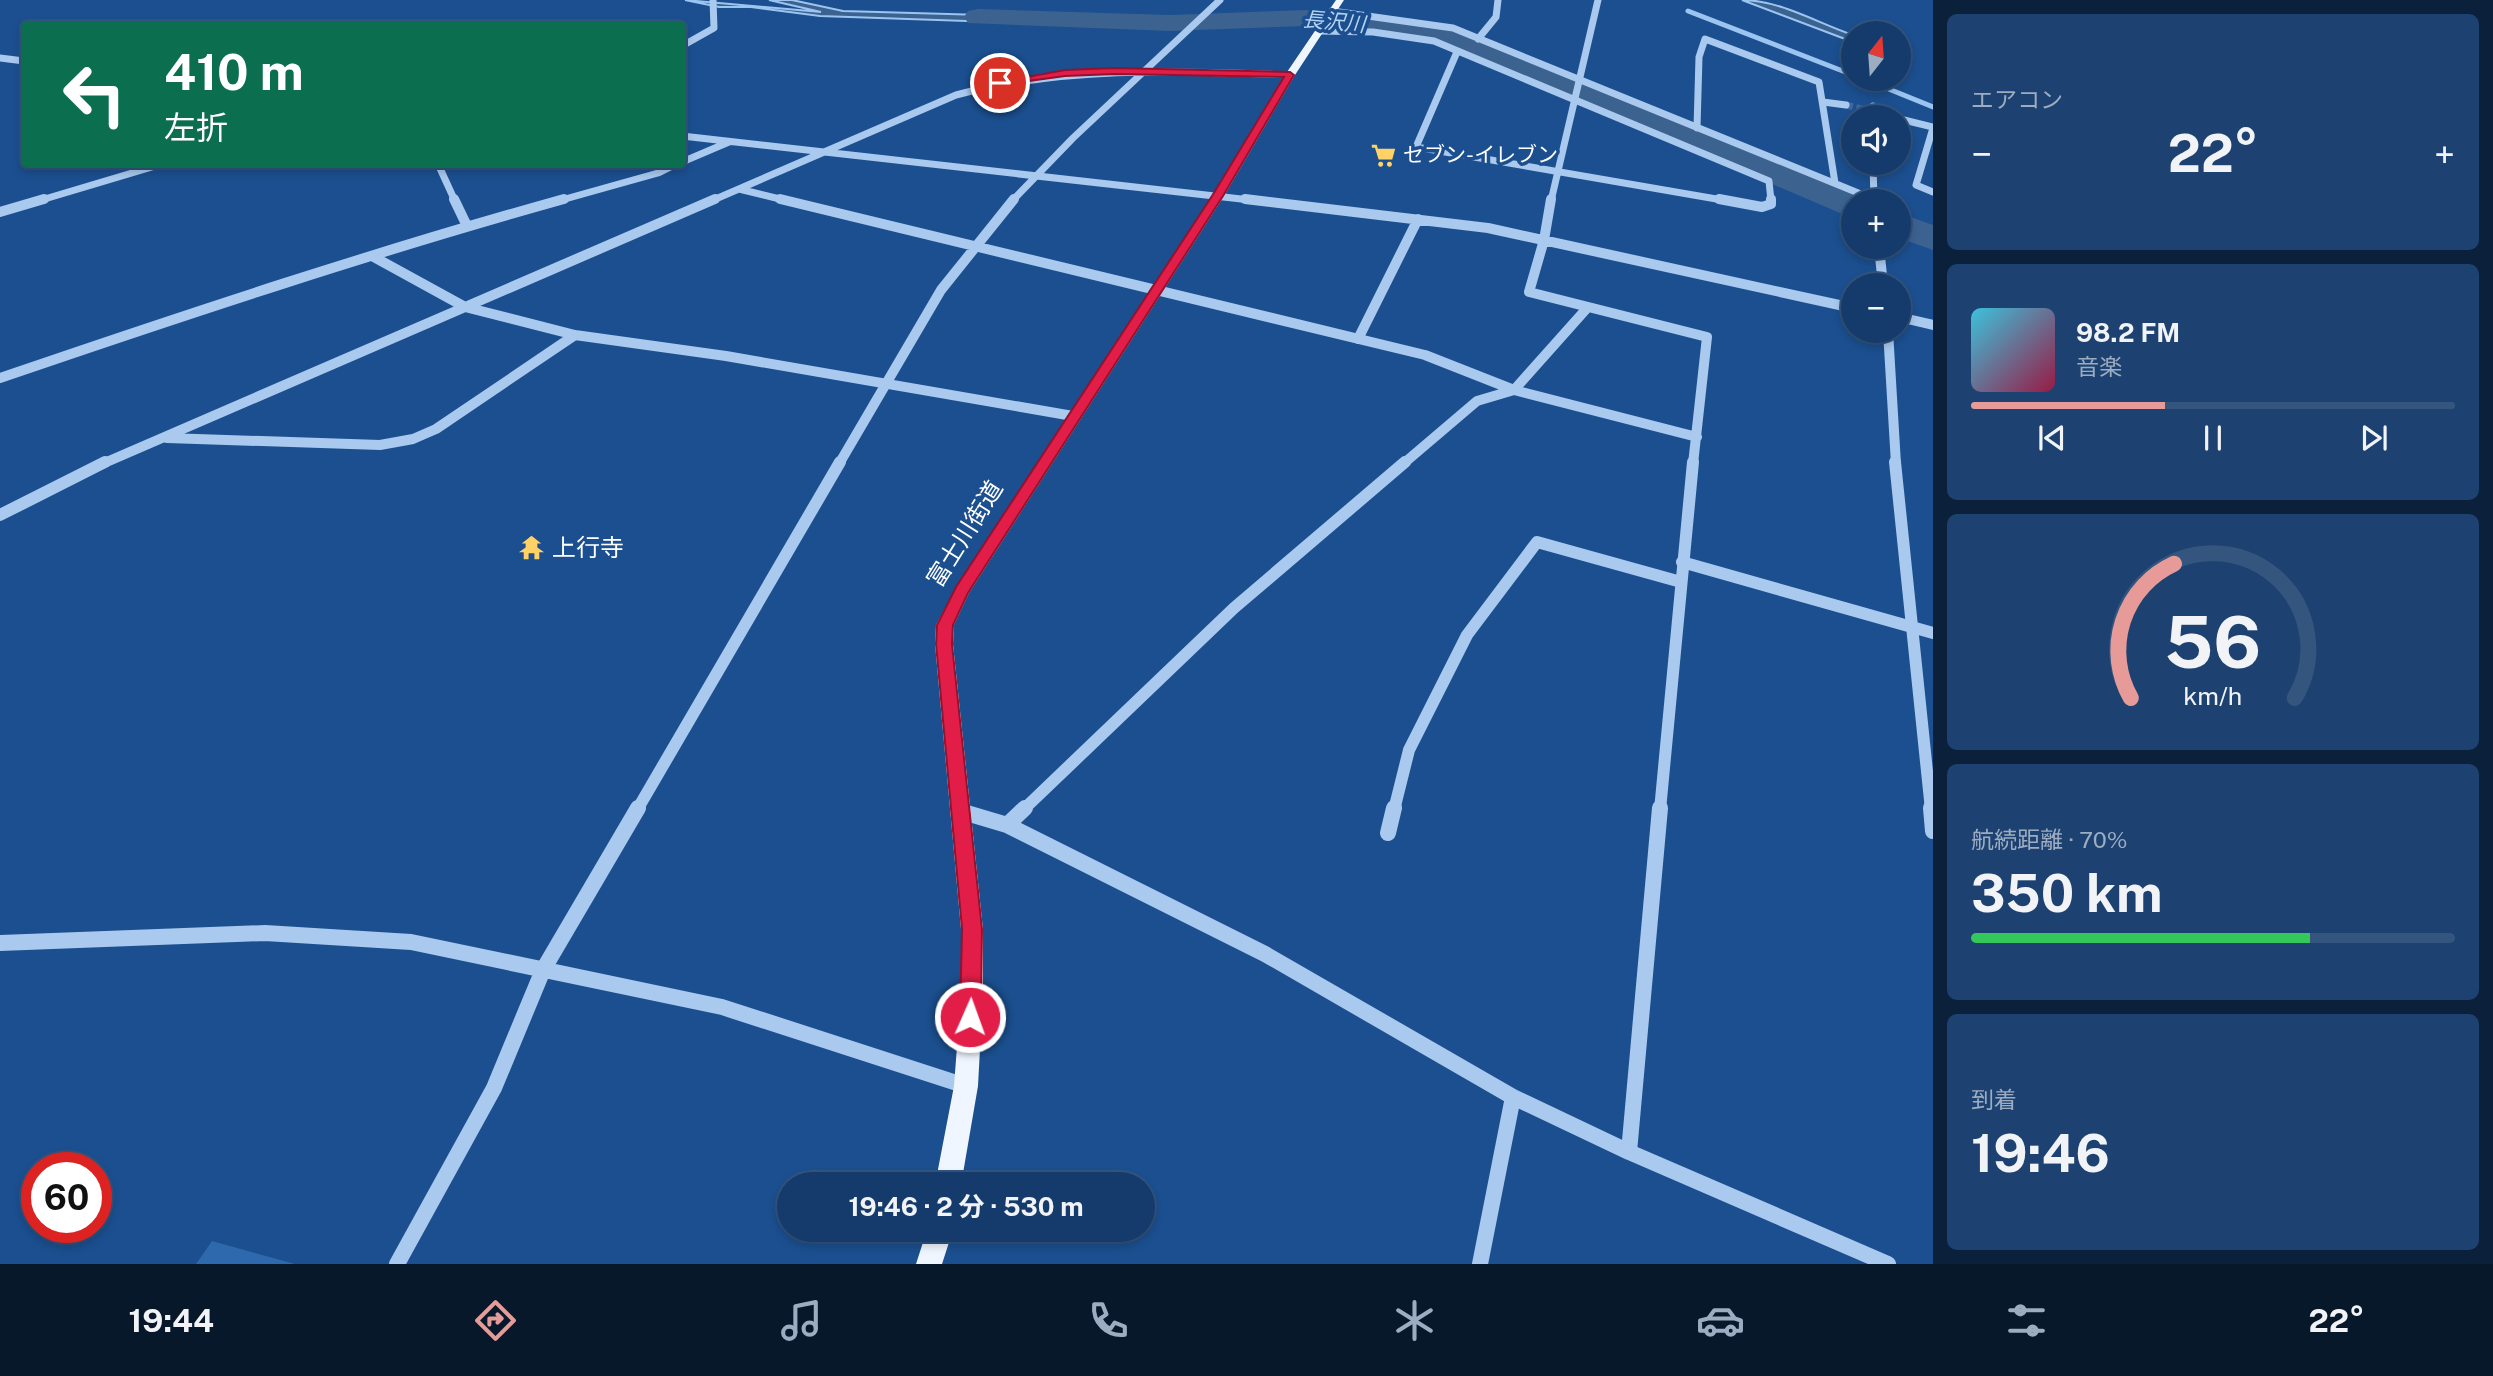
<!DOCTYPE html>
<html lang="ja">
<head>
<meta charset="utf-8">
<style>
	:root { --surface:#143b6b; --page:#1d4271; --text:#f1f3f6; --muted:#9dadc1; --line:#33557e; --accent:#e69b98 }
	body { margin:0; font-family:"Public Sans","Noto Sans JP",sans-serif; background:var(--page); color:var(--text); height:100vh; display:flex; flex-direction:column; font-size:26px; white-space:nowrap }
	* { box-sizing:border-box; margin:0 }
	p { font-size:23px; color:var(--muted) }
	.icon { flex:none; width:38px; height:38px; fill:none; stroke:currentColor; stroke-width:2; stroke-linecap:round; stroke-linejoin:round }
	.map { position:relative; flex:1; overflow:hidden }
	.details { display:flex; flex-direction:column; gap:14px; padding:14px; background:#0b203b; width:560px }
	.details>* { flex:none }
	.hud { position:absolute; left:21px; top:21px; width:665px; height:147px; border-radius:7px; box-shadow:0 4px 10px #0003,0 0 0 2px var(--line); background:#0b6e4f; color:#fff; overflow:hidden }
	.needle { width:46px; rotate:17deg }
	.controls { position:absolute; left:1841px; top:21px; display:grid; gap:14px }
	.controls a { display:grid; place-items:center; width:70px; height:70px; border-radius:50%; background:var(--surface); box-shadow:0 4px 10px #0003,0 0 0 2px var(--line); font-size:35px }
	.speed { position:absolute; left:21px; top:1152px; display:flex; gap:14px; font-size:35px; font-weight:700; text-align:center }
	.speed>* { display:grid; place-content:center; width:91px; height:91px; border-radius:50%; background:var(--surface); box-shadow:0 4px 10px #0003,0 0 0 2px var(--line); line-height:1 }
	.speed .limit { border:10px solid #d22; background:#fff; color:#111 }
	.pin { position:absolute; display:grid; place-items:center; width:60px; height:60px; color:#fff; margin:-30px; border:4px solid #fff; border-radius:50%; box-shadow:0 2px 7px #0007 }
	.me { position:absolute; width:77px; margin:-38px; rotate:2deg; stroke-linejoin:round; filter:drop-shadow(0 0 5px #0008) }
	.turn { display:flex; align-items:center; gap:24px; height:147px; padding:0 28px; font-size:32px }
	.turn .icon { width:91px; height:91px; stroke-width:2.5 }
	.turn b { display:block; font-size:49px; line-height:60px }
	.big { font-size:52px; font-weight:700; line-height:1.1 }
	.details .tile { flex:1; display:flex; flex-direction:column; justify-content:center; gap:10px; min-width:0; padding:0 24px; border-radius:10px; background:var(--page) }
	.details .dial { align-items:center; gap:0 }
	.dial svg { height:182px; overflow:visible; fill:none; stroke:var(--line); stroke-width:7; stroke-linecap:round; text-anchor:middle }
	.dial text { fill:var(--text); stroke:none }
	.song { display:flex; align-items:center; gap:21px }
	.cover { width:84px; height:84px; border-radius:10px; background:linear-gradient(135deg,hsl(190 70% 55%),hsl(340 70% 35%)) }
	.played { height:7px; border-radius:4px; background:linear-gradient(90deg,var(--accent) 40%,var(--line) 40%) }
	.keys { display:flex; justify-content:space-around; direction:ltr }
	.heat { display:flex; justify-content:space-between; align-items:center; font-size:38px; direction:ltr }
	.charge { height:10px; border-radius:5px; background:linear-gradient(90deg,#34c759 70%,var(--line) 0) }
	.trip { position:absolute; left:777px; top:1172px; width:378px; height:70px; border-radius:35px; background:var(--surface); box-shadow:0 4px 10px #0003,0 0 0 2px var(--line); font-weight:700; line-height:70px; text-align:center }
	.menu { display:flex; height:112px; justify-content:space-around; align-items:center; background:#08182b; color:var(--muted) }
	.menu .icon { width:49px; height:49px }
	.menu .active { color:var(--accent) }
	.menu b { font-size:32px; color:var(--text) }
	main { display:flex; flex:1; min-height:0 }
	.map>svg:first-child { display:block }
	.green { fill:#2e69ad }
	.water { fill:#3c6290; stroke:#9cc4f0; stroke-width:2 }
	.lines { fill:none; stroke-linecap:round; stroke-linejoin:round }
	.stream { stroke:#9cc4f0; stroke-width:5 }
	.river { fill:#3c6290; fill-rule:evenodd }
	.minor-tunnel { stroke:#3d69a0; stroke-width:7; stroke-dasharray:7 3.5; stroke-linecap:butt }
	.minor-far3 { stroke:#a9c9ee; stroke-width:7 }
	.minor-far2 { stroke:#a9c9ee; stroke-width:10 }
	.minor-far1 { stroke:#a9c9ee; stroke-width:12 }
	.minor { stroke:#a9c9ee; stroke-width:16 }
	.major { fill:#f0f6ff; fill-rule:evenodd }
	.route { fill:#e11d48; stroke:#92132f; stroke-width:2 }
	.labels { text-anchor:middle; stroke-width:7; stroke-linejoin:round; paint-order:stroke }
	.far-water-label { font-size:21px; font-style:italic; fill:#b5d3f5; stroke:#1b4f8f }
	.far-poi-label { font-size:21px; fill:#fff; stroke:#1b4f8f; text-anchor:start }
	.street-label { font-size:24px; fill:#fff; stroke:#1b4f8f }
	.poi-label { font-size:24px; fill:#fff; stroke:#1b4f8f; text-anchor:start }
</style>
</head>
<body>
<main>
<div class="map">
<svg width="1933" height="1264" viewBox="0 0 1933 1264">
	<rect width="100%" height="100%" fill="#1b4f8f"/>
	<path class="green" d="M 212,1241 L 295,1264 L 196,1264 Z"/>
	<path class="water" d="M 685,0 L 821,12 L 769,0 L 792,0 L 843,11 L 1052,17 L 1055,24 L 820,16 L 751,7 L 719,7 Z
		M 1742,0 C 1780,0 1817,23 1853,35 L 1853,42 Z"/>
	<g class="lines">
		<path class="stream" d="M 1688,11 L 1853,75
			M 1864,79 L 1933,107"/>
		<path class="river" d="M 978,9 L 1170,15 L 1307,10 L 1430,23 L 1471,35 L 1866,197 L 1868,201 L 1853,201 L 1853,216 L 1840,213 L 1451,47 L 1427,40 L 1307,26 L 1170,31 L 968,23 L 964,17 L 968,11 Z
			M 1899,213 L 1933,225 L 1933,250 L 1899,238 Z"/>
		<path class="minor-tunnel" d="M 1846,105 L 1893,117"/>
		<path class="minor-far3" d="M 1332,11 L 1453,28 L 1873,199
			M 1319,31 L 1373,32 L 1434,41 L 1769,181 L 1771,201
			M 1478,39 L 1496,17 L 1498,0
			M 682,46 L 714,28 L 713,0
			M 1457,52 L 1416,147 L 1728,201
			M 0,58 L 24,61
			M 1823,102 L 1846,105
			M 1873,106 L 1873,117
			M 1904,120 L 1933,127
			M 1697,128 L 1699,57 L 1705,39 L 1819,82 L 1835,183
			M 1933,128 L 1916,185 L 1933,192
			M 682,136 L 1259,201
			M 682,162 L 729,142
			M 1873,163 L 1874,201
			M 438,164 L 455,201
			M 739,189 L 788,201
			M 38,201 L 162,164
			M 558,201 L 658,173 L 676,164
			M 711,201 L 956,95 C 1067,66 1177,71 1290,75
			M 1012,201 L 1073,138 L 1220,0
			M 1551,201 L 1598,0"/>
		<path class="minor-far2" d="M 454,199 L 467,226
			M 780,199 L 1425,355 L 1514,390 L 1697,437
			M 1245,199 L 1488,228 L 1853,308
			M 1551,199 L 1544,240 L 1529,292 L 1707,337 L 1693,464
			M 1719,199 L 1762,207 L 1771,204 L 1771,199
			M 0,212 L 44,199
			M 1879,247 L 1883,285
			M 374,257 L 465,307 L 575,335 L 726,356 L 1073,416
			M 1899,317 L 1933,325
			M 1888,331 L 1896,464
			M 1358,339 L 1418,219
			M 0,378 C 187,314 374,252 564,199
			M 167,438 L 380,445 L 413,439 L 436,429 L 575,335
			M 102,464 L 715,199
			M 839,464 L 941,290 L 1014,199
			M 1403,464 L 1477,401 L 1514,390 L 1588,307"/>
		<path class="minor-far1" d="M 1895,462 L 1931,810
			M 0,515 L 105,462
			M 1682,562 L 1933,633
			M 637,810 L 840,462
			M 1023,810 L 1234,608 L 1405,462
			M 1394,810 L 1409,750 L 1467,635 L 1537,542 L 1681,582
			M 1660,810 L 1693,462"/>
		<path class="minor" d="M 1931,808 L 1933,831
			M 960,811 L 1007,825 L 1265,954 L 1513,1097 L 1629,1152 L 1888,1264
			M 1007,825 L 1025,808
			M 1388,833 L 1394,808
			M 0,943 L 265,933 L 411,942 L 722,1007 L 966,1086
			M 1629,1152 L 1660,808
			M 397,1264 L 494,1088 L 543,970 L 638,808
			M 1480,1264 L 1513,1097"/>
		<path class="major" d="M 1336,0 L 1344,0 L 1295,75 L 1224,196 L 969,593 L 954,625 L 953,644 L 983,929 L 983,994 L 978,1086 L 961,1185 L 935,1185 L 954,1086 L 961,994 L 961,929 L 935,644 L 936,625 L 956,587 L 1212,196 L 1285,75 Z
			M 927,1230 L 953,1230 L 942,1264 L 916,1264 Z"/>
	</g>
	<path class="route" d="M 1115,68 L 1290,72 L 1294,75 L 1223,196 L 968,593 L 953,625 L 952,644 L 982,929 L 981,1017 L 978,1024 L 970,1027 L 963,1024 L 960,1017 L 962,929 L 936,644 L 937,625 L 956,587 L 1212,196 L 1284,77 L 1115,74 L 1065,76 L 1000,85 L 995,83 L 1065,70 Z"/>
	<defs>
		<symbol id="supermarket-bare" viewBox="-9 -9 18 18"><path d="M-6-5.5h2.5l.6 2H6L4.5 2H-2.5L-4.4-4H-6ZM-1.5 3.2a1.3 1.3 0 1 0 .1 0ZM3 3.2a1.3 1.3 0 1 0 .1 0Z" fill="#ffd166" stroke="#1b4f8f" stroke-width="2.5" paint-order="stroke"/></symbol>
		<symbol id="temple-bare" viewBox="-9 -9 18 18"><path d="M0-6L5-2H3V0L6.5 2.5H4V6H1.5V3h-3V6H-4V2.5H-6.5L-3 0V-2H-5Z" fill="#ffd166" stroke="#1b4f8f" stroke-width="2.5" paint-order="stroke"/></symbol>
	</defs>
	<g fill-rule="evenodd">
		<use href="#supermarket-bare" x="1366" y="138" width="35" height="35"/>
		<use href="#temple-bare" x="514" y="530" width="35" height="35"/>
	</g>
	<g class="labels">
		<g class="far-water-label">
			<text transform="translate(1334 22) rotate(5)" y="7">長沢川</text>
		</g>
		<g class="far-poi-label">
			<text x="1403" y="162">セブン-イレブン</text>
		</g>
		<g class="street-label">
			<text transform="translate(965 534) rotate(-58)" y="8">富士川街道</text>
		</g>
		<g class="poi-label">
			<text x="552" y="556">上行寺</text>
		</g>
	</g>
</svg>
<div class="controls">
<a><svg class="needle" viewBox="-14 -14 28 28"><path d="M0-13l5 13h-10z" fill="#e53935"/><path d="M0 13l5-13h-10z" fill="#9dadc1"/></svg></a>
<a><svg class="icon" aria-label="sound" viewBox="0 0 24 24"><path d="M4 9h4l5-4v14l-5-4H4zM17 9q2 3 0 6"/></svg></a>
<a>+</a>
<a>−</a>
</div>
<div class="speed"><div class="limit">60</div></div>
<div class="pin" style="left:1000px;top:83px;background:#d93025"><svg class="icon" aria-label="arrive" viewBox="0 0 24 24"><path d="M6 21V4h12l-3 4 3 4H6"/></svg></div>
<svg class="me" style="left:970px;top:1017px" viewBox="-20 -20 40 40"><circle r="17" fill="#e11d48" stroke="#fff" stroke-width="3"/><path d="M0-11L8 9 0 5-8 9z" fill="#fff"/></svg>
<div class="trip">19:46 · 2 分 · 530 m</div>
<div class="hud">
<div class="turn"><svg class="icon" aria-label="left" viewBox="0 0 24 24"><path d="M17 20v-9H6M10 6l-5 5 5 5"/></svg><div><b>410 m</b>左折</div></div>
</div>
</div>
<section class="details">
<div class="tile"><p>エアコン</p>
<div class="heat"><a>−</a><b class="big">22°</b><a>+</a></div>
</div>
<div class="tile">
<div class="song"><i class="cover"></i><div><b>98.2 FM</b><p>音楽</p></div></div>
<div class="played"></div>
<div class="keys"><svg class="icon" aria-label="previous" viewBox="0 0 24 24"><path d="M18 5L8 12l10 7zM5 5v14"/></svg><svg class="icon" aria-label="pause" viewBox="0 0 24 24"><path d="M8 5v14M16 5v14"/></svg><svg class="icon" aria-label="next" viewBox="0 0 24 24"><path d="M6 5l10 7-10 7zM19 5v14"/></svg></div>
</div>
<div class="tile dial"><svg viewBox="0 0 100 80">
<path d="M14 69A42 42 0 1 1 86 69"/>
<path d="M14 69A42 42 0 0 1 33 10" stroke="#e69b98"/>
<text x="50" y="56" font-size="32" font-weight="700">56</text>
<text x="50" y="72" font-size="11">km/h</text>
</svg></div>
<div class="tile"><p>航続距離 · 70%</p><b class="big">350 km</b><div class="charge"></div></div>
<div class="tile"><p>到着</p><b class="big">19:46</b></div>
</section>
</main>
<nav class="menu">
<b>19:44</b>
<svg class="icon active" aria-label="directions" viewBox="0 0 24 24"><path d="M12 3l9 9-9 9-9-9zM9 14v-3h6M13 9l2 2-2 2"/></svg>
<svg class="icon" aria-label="music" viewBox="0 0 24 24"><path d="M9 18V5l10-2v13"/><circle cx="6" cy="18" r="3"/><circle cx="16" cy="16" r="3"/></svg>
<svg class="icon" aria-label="phone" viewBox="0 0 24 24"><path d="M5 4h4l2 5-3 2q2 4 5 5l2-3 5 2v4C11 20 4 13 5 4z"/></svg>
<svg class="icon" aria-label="climate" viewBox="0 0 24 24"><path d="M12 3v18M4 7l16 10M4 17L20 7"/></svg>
<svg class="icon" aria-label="car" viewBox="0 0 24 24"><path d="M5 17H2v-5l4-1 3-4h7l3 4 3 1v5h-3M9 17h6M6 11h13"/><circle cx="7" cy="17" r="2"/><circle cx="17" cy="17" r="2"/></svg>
<svg class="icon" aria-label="filters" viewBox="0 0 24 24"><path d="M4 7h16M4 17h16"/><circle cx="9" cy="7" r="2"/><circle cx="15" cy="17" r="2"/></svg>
<b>22°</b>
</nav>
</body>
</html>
